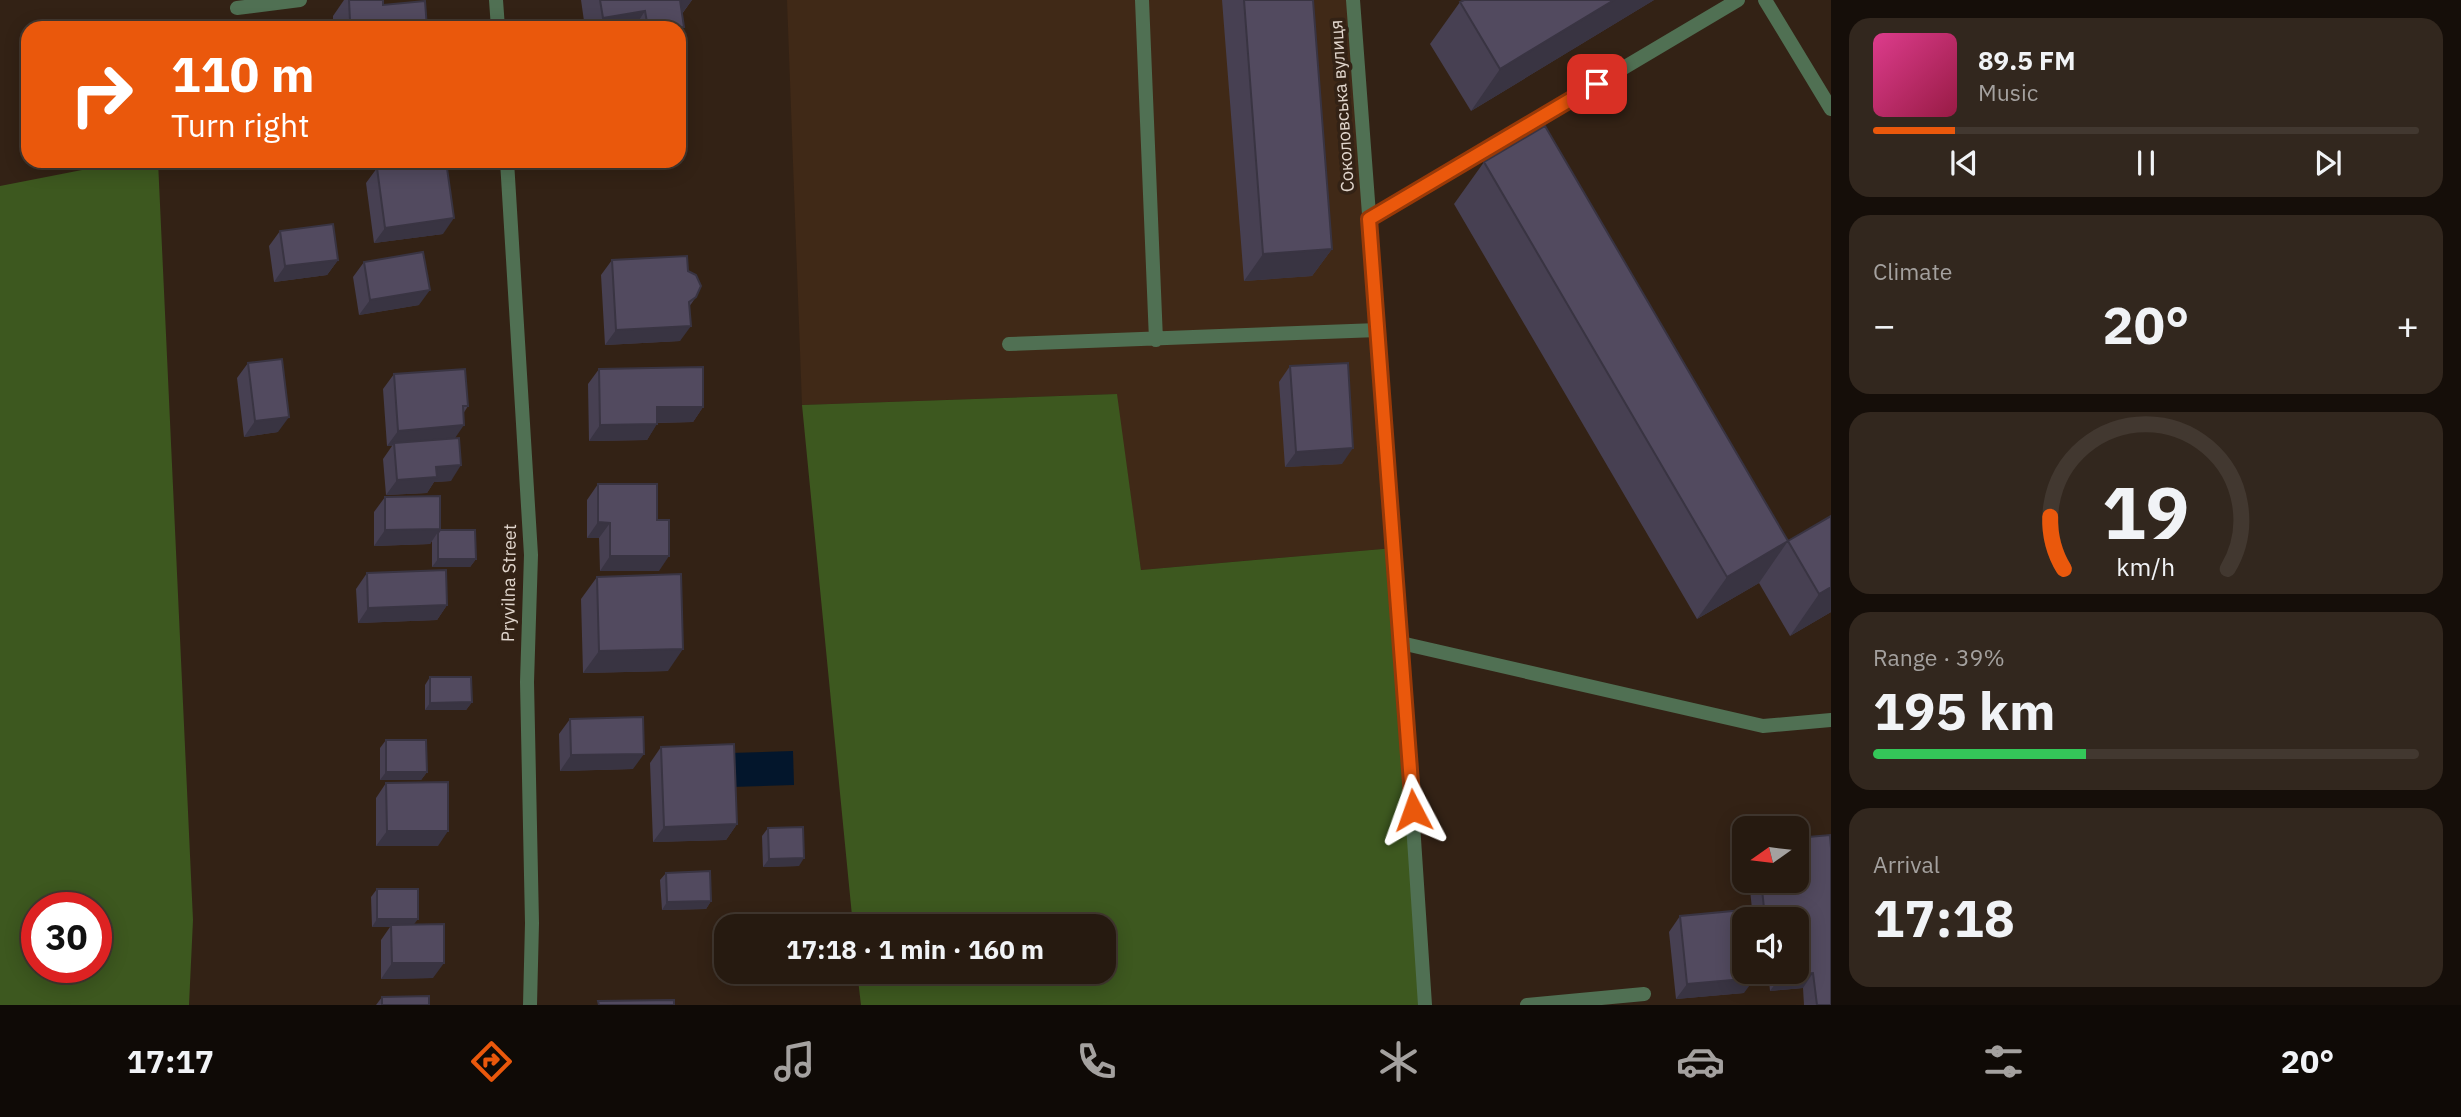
<!DOCTYPE html>
<html lang="en">
<head>
<meta charset="utf-8">
<style>
	:root { --surface:#261a10; --page:#32271e; --text:#f1f3f6; --muted:#a4a19f; --line:#423830; --accent:#ea580c }
	body { margin:0; font-family:"IBM Plex Sans",sans-serif; background:var(--page); color:var(--text); height:100vh; display:flex; flex-direction:column; font-size:26px; white-space:nowrap }
	* { box-sizing:border-box; margin:0 }
	p { font-size:23px; color:var(--muted) }
	.icon { flex:none; width:38px; height:38px; fill:none; stroke:currentColor; stroke-width:2; stroke-linecap:round; stroke-linejoin:round }
	.map { position:relative; flex:1; overflow:hidden }
	.details { display:flex; flex-direction:column; gap:18px; padding:18px; background:#150e09; width:630px }
	.details>* { flex:none }
	.guide { position:absolute; left:21px; top:21px; width:665px; height:147px; border-radius:21px; box-shadow:0 4px 18px #0003,0 0 0 2px var(--line); background:#ea580c; color:#fff; overflow:hidden }
	.needle { width:46px; rotate:256deg }
	.buttons { position:absolute; left:1732px; top:816px; display:grid; gap:14px }
	.buttons a { display:grid; place-items:center; width:77px; height:77px; border-radius:14px; background:var(--surface); box-shadow:0 4px 18px #0003,0 0 0 2px var(--line); font-size:35px }
	.speed { position:absolute; left:21px; top:892px; display:flex; gap:14px; font-size:35px; font-weight:700; text-align:center }
	.speed>* { display:grid; place-content:center; width:91px; height:91px; border-radius:50%; background:var(--surface); box-shadow:0 4px 18px #0003,0 0 0 2px var(--line); line-height:1 }
	.speed .limit { border:10px solid #d22; background:#fff; color:#111 }
	.pin { position:absolute; display:grid; place-items:center; width:60px; height:60px; color:#fff; margin:-30px; border-radius:14px; box-shadow:0 4px 10px #0006 }
	.me { position:absolute; width:77px; margin:-38px; rotate:356deg; stroke-linejoin:round; filter:drop-shadow(0 0 5px #0008) }
	.turn { display:flex; align-items:center; gap:24px; height:147px; padding:0 35px; font-size:32px }
	.turn .icon { width:91px; height:91px; stroke-width:2.5 }
	.turn b { display:block; font-size:49px; line-height:60px }
	.big { font-size:52px; font-weight:700; line-height:1.1 }
	.details .card { flex:1; display:flex; flex-direction:column; justify-content:center; gap:10px; min-width:0; padding:0 24px; border-radius:21px; background:var(--page) }
	.details .dial { align-items:center; gap:0 }
	.dial svg { height:182px; overflow:visible; fill:none; stroke:var(--line); stroke-width:7; stroke-linecap:round; text-anchor:middle }
	.dial text { fill:var(--text); stroke:none }
	.song { display:flex; align-items:center; gap:21px }
	.cover { width:84px; height:84px; border-radius:10px; background:linear-gradient(135deg,hsl(330 70% 55%),hsl(340 70% 35%)) }
	.played { height:7px; border-radius:4px; background:linear-gradient(90deg,var(--accent) 15%,var(--line) 15%) }
	.keys { display:flex; justify-content:space-around; direction:ltr }
	.heat { display:flex; justify-content:space-between; align-items:center; font-size:38px; direction:ltr }
	.charge { height:10px; border-radius:5px; background:linear-gradient(90deg,#34c759 39%,var(--line) 0) }
	.trip { position:absolute; left:714px; top:914px; width:402px; height:70px; border-radius:21px; background:var(--surface); box-shadow:0 4px 18px #0003,0 0 0 2px var(--line); font-weight:700; line-height:70px; text-align:center }
	.tab-bar { display:flex; height:112px; justify-content:space-around; align-items:center; background:#0f0a06; color:var(--muted) }
	.tab-bar .icon { width:49px; height:49px }
	.tab-bar .active { color:var(--accent) }
	.tab-bar b { font-size:32px; color:var(--text) }
	main { display:flex; flex:1; min-height:0 }
	.map>svg:first-child { display:block }
	.built { fill:#402917 }
	.green { fill:#3d581f; fill-rule:evenodd }
	.water { fill:#03162c }
	.lines { fill:none; stroke-linecap:round; stroke-linejoin:round }
	.service { stroke:#507053; stroke-width:14 }
	.minor { stroke:#507053; stroke-width:14 }
	.wall { fill:#474052 }
	.shaded-wall { fill:#393442 }
	.building { fill:#524a5f; stroke:#393442; stroke-width:2 }
	.route-casing { stroke:#983908; stroke-width:18 }
	.route { stroke:#ea580c; stroke-width:12 }
	.labels { text-anchor:middle; stroke-width:7; stroke-linejoin:round; paint-order:stroke }
	.street-label { font-size:18px; fill:#e2d7ce; stroke:#332215 }
</style>
</head>
<body>
<main>
<div class="map">
<svg width="1831" height="1005" viewBox="0 0 1831 1005">
	<rect width="100%" height="100%" fill="#332215"/>
	<path class="built" d="M 787,0 L 1353,0 L 1394,548 L 1141,570 L 1116,394 L 802,405 Z"/>
	<path class="green" d="M 128,161 L 158,161 L 193,920 L 189,1005 L 0,1005 L 0,186 ZM 37,908 L 96,908 L 96,968 L 37,968 Z
		M 1117,394 L 1141,570 L 1394,548 L 1425,1005 L 861,1005 L 857,971 L 1104,971 L 1104,926 L 853,926 L 802,405 Z"/>
	<path class="water" d="M 793,751 L 794,785 L 731,787 L 730,753 Z"/>
	<g class="lines">
		<path class="service" d="M 1142,0 L 1156,340
			M 1765,0 L 1831,109
			M 237,8 L 300,0
			M 1369,219 L 1738,0
			M 1009,344 L 1378,330
			M 1527,1005 L 1644,994"/>
		<path class="minor" d="M 496,0 L 498,28
			M 1353,0 L 1401,643 L 1425,1005
			M 507,161 L 531,555 L 527,682 L 532,923 L 530,1005
			M 1401,643 L 1763,726 L 1831,720"/>
	</g>
	<path class="wall" d="M 344,0 L 383,0 L 383,5 L 427,28 L 322,28 L 325,23 L 333,23 L 333,16 Z
		M 581,0 L 692,0 L 682,14 L 679,28 L 585,28 Z
		M 1222,0 L 1313,0 L 1332,249 L 1312,276 L 1244,281 Z
		M 1464,0 L 1654,0 L 1471,111 L 1430,44 L 1460,2 Z
		M 1484,162 L 1788,541 L 1831,516 L 1831,612 L 1790,636 L 1759,583 L 1697,619 L 1454,204 Z
		M 377,168 L 443,234 L 374,243 L 366,183 Z
		M 280,231 L 338,260 L 327,275 L 274,282 L 269,246 Z
		M 612,260 L 688,271 L 696,297 L 689,307 L 680,341 L 605,345 L 601,275 Z
		M 364,262 L 419,305 L 359,315 L 353,277 Z
		M 248,363 L 278,432 L 244,437 L 237,378 Z
		M 1290,366 L 1342,464 L 1285,467 L 1279,382 Z
		M 599,369 L 703,407 L 693,422 L 657,423 L 647,440 L 589,441 L 588,384 Z
		M 394,374 L 468,406 L 463,414 L 455,438 L 451,481 L 434,482 L 427,493 L 386,495 L 383,459 L 392,446 L 387,446 L 383,389 Z
		M 598,484 L 657,520 L 659,571 L 600,571 L 599,538 L 587,538 L 587,500 Z
		M 385,497 L 440,529 L 476,559 L 470,567 L 432,567 L 432,541 L 430,544 L 374,546 L 374,512 Z
		M 367,573 L 447,605 L 437,620 L 358,623 L 356,589 Z
		M 597,577 L 668,671 L 583,673 L 581,599 Z
		M 430,677 L 472,702 L 466,710 L 425,710 L 425,685 Z
		M 570,719 L 633,769 L 560,771 L 559,734 Z
		M 386,740 L 427,772 L 421,780 L 380,780 L 380,748 Z
		M 661,747 L 737,824 L 726,840 L 653,842 L 650,763 Z
		M 386,783 L 438,846 L 376,846 L 376,798 Z
		M 768,828 L 799,866 L 763,867 L 762,836 Z
		M 666,873 L 711,901 L 706,909 L 662,910 L 660,880 Z
		M 1749,880 L 1797,880 L 1831,1005 L 1804,1005 L 1803,988 L 1770,991 L 1768,971 L 1797,971 L 1797,919 L 1745,919 L 1744,993 L 1676,999 L 1669,932 L 1680,916 L 1752,909 Z
		M 377,889 L 413,925 L 433,978 L 381,979 L 381,940 L 390,927 L 372,927 L 371,897 Z
		M 382,997 L 429,1005 L 376,1005 Z"/>
	<path class="shaded-wall" d="M 677,0 L 692,0 L 680,16 Z
		M 1614,0 L 1654,0 L 1471,111 L 1500,69 Z
		M 645,11 L 634,28 L 596,28 L 603,18 Z
		M 546,161 L 566,161 L 544,164 Z
		M 454,218 L 443,234 L 374,243 L 385,228 Z
		M 1332,249 L 1312,276 L 1244,281 L 1263,254 Z
		M 338,260 L 327,275 L 274,282 L 285,266 Z
		M 430,290 L 419,305 L 359,315 L 370,300 Z
		M 691,326 L 680,341 L 605,345 L 616,330 Z
		M 657,407 L 703,407 L 693,422 L 646,423 Z
		M 289,417 L 278,432 L 244,437 L 255,421 Z
		M 657,424 L 647,440 L 589,441 L 600,425 Z
		M 464,425 L 453,441 L 394,443 L 392,446 L 387,446 L 398,431 Z
		M 1353,448 L 1342,464 L 1285,467 L 1296,452 Z
		M 461,465 L 451,481 L 434,482 L 427,493 L 386,495 L 397,480 L 436,467 Z
		M 598,522 L 610,523 L 599,538 L 587,538 Z
		M 440,529 L 430,544 L 374,546 L 385,530 Z
		M 1788,541 L 1759,583 L 1697,619 L 1727,577 Z
		M 610,556 L 669,556 L 659,571 L 600,571 Z
		M 438,559 L 476,559 L 470,567 L 432,567 Z
		M 1831,587 L 1831,612 L 1790,636 L 1819,594 Z
		M 447,605 L 437,620 L 358,623 L 368,608 Z
		M 683,649 L 668,671 L 583,673 L 599,651 Z
		M 472,702 L 466,710 L 425,710 L 430,703 Z
		M 644,754 L 633,769 L 560,771 L 571,755 Z
		M 386,772 L 427,772 L 421,780 L 380,780 Z
		M 737,824 L 726,840 L 653,842 L 664,827 Z
		M 387,831 L 448,831 L 438,846 L 376,846 Z
		M 804,858 L 799,866 L 763,867 L 769,859 Z
		M 711,901 L 706,909 L 662,910 L 667,902 Z
		M 377,919 L 418,919 L 412,927 L 391,925 L 390,927 L 372,927 Z
		M 392,963 L 444,963 L 433,978 L 381,979 Z
		M 1813,973 L 1803,988 L 1770,991 L 1781,976 Z
		M 1755,978 L 1744,993 L 1676,999 L 1687,984 Z"/>
	<path class="building" d="M 349,0 L 383,0 L 383,5 L 425,1 L 427,28 L 325,28 L 325,23 L 350,21 Z
		M 600,0 L 680,0 L 684,27 L 648,28 L 645,11 L 603,18 Z
		M 1244,0 L 1313,0 L 1332,249 L 1263,254 Z
		M 1464,0 L 1614,0 L 1500,69 L 1460,2 Z
		M 1545,126 L 1788,541 L 1727,577 L 1484,162 Z
		M 428,161 L 446,161 L 454,218 L 385,228 L 377,168 Z
		M 333,224 L 338,260 L 285,266 L 280,231 Z
		M 423,252 L 430,290 L 370,300 L 364,262 Z
		M 687,256 L 688,271 L 696,275 L 701,286 L 696,297 L 689,302 L 691,326 L 616,330 L 612,260 Z
		M 282,359 L 289,417 L 255,421 L 248,363 Z
		M 1348,363 L 1353,448 L 1296,452 L 1290,366 Z
		M 703,367 L 703,407 L 657,407 L 657,424 L 600,425 L 599,369 Z
		M 465,369 L 468,406 L 463,406 L 464,425 L 398,431 L 394,374 Z
		M 459,438 L 461,465 L 436,467 L 437,477 L 397,480 L 394,443 Z
		M 598,484 L 657,484 L 657,520 L 669,520 L 669,556 L 610,556 L 610,523 L 598,522 Z
		M 440,496 L 440,529 L 385,530 L 385,497 Z
		M 1831,516 L 1831,587 L 1819,594 L 1788,541 Z
		M 440,530 L 475,530 L 476,559 L 438,559 L 438,533 Z
		M 446,570 L 447,605 L 368,608 L 367,573 Z
		M 681,574 L 683,649 L 599,651 L 597,577 Z
		M 430,677 L 471,677 L 472,702 L 430,703 Z
		M 643,717 L 644,754 L 571,755 L 570,719 Z
		M 386,740 L 426,740 L 427,772 L 386,772 Z
		M 734,744 L 737,824 L 664,827 L 661,747 Z
		M 448,782 L 448,831 L 387,831 L 386,783 Z
		M 803,827 L 804,858 L 769,859 L 768,828 Z
		M 1830,835 L 1831,848 L 1831,1005 L 1817,1005 L 1813,973 L 1781,976 L 1781,971 L 1797,971 L 1797,919 L 1745,919 L 1745,971 L 1754,971 L 1755,978 L 1687,984 L 1680,916 L 1764,908 L 1761,880 L 1797,880 L 1797,838 Z
		M 710,871 L 711,901 L 667,902 L 666,873 Z
		M 377,889 L 418,889 L 418,919 L 377,919 Z
		M 444,924 L 444,963 L 392,963 L 391,925 Z
		M 429,996 L 429,1005 L 382,1005 L 382,997 Z
		M 674,1000 L 674,1005 L 599,1005 L 598,1001 Z"/>
	<g class="lines">
		<defs>
			<path id="route" d="M 1413,810 L 1369,219 L 1597,84"/>
		</defs>
		<use href="#route" class="route-casing"/>
		<use href="#route" class="route"/>
	</g>
	<g class="labels">
		<g class="street-label">
			<text transform="translate(1342 106) rotate(-94)" y="6">Соколовська вулиця</text>
			<text transform="translate(509 583) rotate(-89)" y="6">Pryvilna Street</text>
		</g>
	</g>
</svg>
<div class="buttons">
<a><svg class="needle" viewBox="-14 -14 28 28"><path d="M0-13l5 13h-10z" fill="#e53935"/><path d="M0 13l5-13h-10z" fill="#a4a19f"/></svg></a>
<a><svg class="icon" aria-label="sound" viewBox="0 0 24 24"><path d="M4 9h4l5-4v14l-5-4H4zM17 9q2 3 0 6"/></svg></a>
</div>
<div class="speed"><div class="limit">30</div></div>
<div class="pin" style="left:1597px;top:84px;background:#d93025"><svg class="icon" aria-label="arrive" viewBox="0 0 24 24"><path d="M6 21V4h12l-3 4 3 4H6"/></svg></div>
<svg class="me" style="left:1413px;top:810px" viewBox="-20 -20 40 40"><path d="M0-17L14 15 0 8-14 15z" fill="#ea580c" stroke="#fff" stroke-width="4"/></svg>
<div class="trip">17:18 · 1 min · 160 m</div>
<div class="guide">
<div class="turn"><svg class="icon" aria-label="right" viewBox="0 0 24 24"><path d="M7 20v-9h11M14 6l5 5-5 5"/></svg><div><b>110 m</b>Turn right</div></div>
</div>
</div>
<section class="details">
<div class="card">
<div class="song"><i class="cover"></i><div><b>89.5 FM</b><p>Music</p></div></div>
<div class="played"></div>
<div class="keys"><svg class="icon" aria-label="previous" viewBox="0 0 24 24"><path d="M18 5L8 12l10 7zM5 5v14"/></svg><svg class="icon" aria-label="pause" viewBox="0 0 24 24"><path d="M8 5v14M16 5v14"/></svg><svg class="icon" aria-label="next" viewBox="0 0 24 24"><path d="M6 5l10 7-10 7zM19 5v14"/></svg></div>
</div>
<div class="card"><p>Climate</p>
<div class="heat"><a>−</a><b class="big">20°</b><a>+</a></div>
</div>
<div class="card dial"><svg viewBox="0 0 100 80">
<path d="M14 69A42 42 0 1 1 86 69"/>
<path d="M14 69A42 42 0 0 1 8 46" stroke="#ea580c"/>
<text x="50" y="56" font-size="32" font-weight="700">19</text>
<text x="50" y="72" font-size="11">km/h</text>
</svg></div>
<div class="card"><p>Range · 39%</p><b class="big">195 km</b><div class="charge"></div></div>
<div class="card"><p>Arrival</p><b class="big">17:18</b></div>
</section>
</main>
<nav class="tab-bar">
<b>17:17</b>
<svg class="icon active" aria-label="directions" viewBox="0 0 24 24"><path d="M12 3l9 9-9 9-9-9zM9 14v-3h6M13 9l2 2-2 2"/></svg>
<svg class="icon" aria-label="music" viewBox="0 0 24 24"><path d="M9 18V5l10-2v13"/><circle cx="6" cy="18" r="3"/><circle cx="16" cy="16" r="3"/></svg>
<svg class="icon" aria-label="phone" viewBox="0 0 24 24"><path d="M5 4h4l2 5-3 2q2 4 5 5l2-3 5 2v4C11 20 4 13 5 4z"/></svg>
<svg class="icon" aria-label="climate" viewBox="0 0 24 24"><path d="M12 3v18M4 7l16 10M4 17L20 7"/></svg>
<svg class="icon" aria-label="car" viewBox="0 0 24 24"><path d="M5 17H2v-5l4-1 3-4h7l3 4 3 1v5h-3M9 17h6M6 11h13"/><circle cx="7" cy="17" r="2"/><circle cx="17" cy="17" r="2"/></svg>
<svg class="icon" aria-label="filters" viewBox="0 0 24 24"><path d="M4 7h16M4 17h16"/><circle cx="9" cy="7" r="2"/><circle cx="15" cy="17" r="2"/></svg>
<b>20°</b>
</nav>
</body>
</html>
